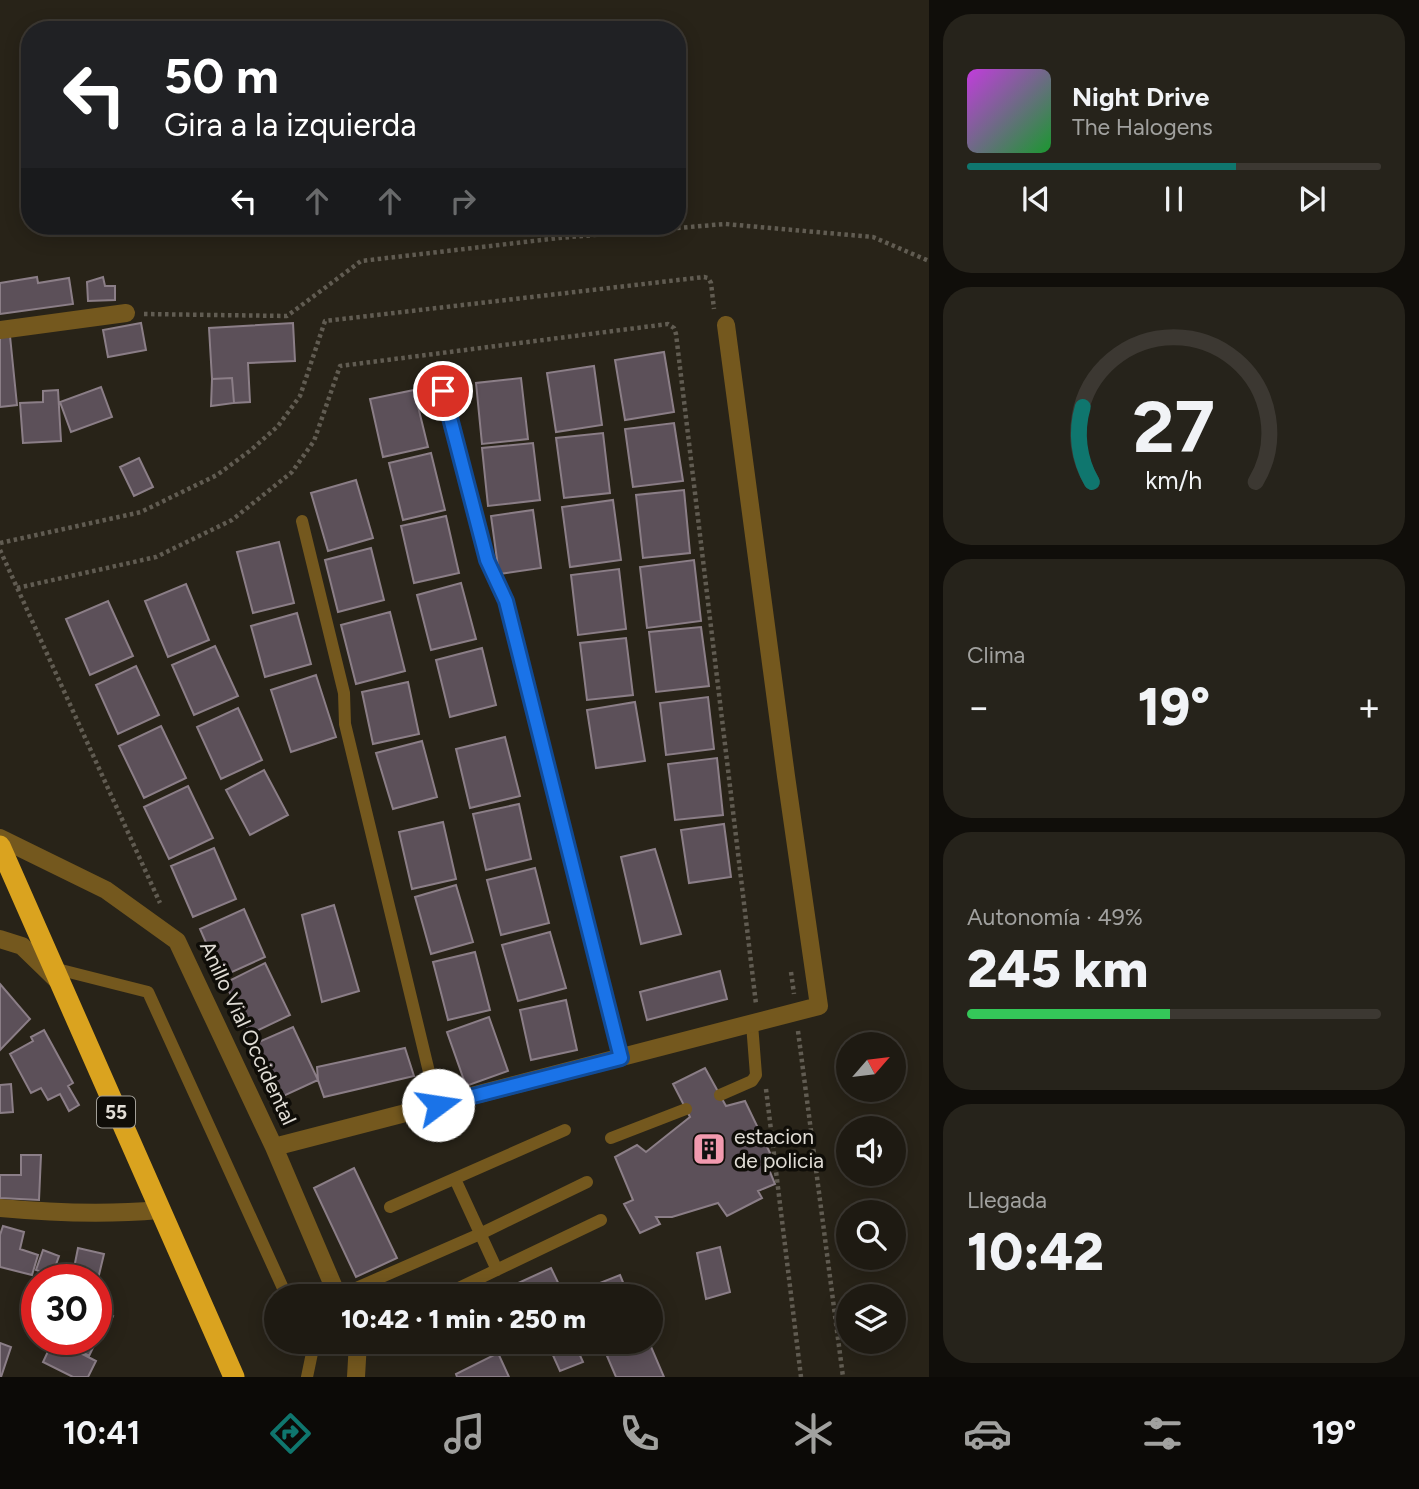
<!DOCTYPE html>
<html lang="es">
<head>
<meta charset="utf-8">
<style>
	:root { --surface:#1e1a12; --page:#26231b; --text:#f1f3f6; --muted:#a1a19f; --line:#3c3832; --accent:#0f766e }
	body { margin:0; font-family:Figtree,sans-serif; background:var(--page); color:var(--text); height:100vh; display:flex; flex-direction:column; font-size:26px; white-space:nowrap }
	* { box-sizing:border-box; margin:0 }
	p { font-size:23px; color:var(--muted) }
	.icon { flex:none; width:38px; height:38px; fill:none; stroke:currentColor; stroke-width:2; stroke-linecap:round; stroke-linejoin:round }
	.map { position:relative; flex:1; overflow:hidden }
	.panel { display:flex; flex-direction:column; gap:14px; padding:14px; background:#100e0a; width:490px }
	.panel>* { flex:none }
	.top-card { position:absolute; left:21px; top:21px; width:665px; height:214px; border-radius:28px; box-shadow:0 4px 18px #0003,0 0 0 2px var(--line); background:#202124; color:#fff; overflow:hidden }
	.needle { width:46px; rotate:62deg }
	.fabs { position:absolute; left:836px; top:1032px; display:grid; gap:14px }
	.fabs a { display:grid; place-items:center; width:70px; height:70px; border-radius:50%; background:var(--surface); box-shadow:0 4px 18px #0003,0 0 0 2px var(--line); font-size:35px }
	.speed { position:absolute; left:21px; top:1264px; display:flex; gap:14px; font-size:35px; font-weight:700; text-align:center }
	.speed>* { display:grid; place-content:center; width:91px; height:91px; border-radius:50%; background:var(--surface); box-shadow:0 4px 18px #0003,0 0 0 2px var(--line); line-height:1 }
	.speed .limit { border:10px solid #d22; background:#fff; color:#111 }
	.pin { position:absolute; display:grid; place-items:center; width:60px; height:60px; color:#fff; margin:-30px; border:4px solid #fff; border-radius:50%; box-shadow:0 2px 7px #0007 }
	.me { position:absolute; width:77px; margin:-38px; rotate:76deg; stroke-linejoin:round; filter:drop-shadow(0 0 5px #0008) }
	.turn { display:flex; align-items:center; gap:24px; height:147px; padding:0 28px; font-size:32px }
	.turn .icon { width:91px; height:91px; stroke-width:2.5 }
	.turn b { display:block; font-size:49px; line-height:60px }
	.lanes { display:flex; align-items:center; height:66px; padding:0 28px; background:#0003; justify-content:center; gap:35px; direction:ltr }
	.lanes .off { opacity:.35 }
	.big { font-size:52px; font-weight:800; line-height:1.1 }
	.panel .widget { flex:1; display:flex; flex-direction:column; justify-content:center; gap:10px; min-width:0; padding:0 24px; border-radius:28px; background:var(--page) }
	.panel .dial { align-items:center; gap:0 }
	.dial svg { height:182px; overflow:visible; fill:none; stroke:var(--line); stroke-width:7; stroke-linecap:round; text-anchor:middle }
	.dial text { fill:var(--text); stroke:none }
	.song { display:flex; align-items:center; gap:21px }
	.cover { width:84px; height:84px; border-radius:10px; background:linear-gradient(135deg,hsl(290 70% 55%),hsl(130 70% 35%)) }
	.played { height:7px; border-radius:4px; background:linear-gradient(90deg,var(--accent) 65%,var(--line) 65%) }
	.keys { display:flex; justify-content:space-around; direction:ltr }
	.heat { display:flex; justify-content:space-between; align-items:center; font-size:38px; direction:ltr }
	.charge { height:10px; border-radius:5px; background:linear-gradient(90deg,#34c759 49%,var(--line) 0) }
	.trip { position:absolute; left:264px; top:1284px; width:399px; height:70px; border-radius:35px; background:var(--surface); box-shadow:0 4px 18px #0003,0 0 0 2px var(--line); font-weight:800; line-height:70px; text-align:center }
	.menu { display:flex; height:112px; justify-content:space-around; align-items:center; background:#0c0a07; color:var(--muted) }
	.menu .icon { width:49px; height:49px }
	.menu .selected { color:var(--accent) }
	.menu b { font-size:32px; color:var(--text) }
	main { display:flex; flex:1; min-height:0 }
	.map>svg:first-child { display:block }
	.building { fill:#5c5059; stroke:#8b7e87; stroke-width:2 }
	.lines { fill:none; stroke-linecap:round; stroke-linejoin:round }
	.path { stroke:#615c52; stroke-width:4.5; stroke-dasharray:3.5 3.5; stroke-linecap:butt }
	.lane { stroke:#74581e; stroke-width:12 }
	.street { stroke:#74581e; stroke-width:18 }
	.highway { stroke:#daa31f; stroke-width:21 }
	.route-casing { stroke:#114b97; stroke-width:18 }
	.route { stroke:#1a73e8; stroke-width:12 }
	.labels { text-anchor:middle; stroke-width:7; stroke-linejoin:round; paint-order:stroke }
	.shield { fill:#0f0d08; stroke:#a29f98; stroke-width:2 }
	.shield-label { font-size:19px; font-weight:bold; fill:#e1ddd6 }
	.street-label { font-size:21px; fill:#e1ddd6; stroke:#0f0d08 }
	.poi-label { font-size:21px; fill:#e1ddd6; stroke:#0f0d08; text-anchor:start }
</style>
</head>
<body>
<main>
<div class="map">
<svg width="929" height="1377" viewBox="0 0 929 1377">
	<rect width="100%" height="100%" fill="#282318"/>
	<path class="building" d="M 37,277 L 38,283 L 69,278 L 73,304 L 0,314 L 0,283 Z
		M 103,277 L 105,286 L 115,286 L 115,300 L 88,301 L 87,282 Z
		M 141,323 L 146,350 L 108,357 L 103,330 Z
		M 293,323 L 295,361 L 248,363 L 250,402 L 234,403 L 232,378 L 212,379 L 209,328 Z
		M 10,336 L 17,405 L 0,407 L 0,337 Z
		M 664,352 L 674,412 L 625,420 L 615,360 Z
		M 594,366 L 602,425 L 556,432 L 547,373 Z
		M 232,378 L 234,403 L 211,406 L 212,379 Z
		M 521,378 L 528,439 L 482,444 L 476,383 Z
		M 101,387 L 112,417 L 71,432 L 60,402 Z
		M 58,390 L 61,441 L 23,443 L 20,403 L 43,402 L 43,391 Z
		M 414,390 L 428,447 L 383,457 L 370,399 Z
		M 674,423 L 683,481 L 633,487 L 625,429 Z
		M 603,433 L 610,493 L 564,498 L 556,438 Z
		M 533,443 L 540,500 L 488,506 L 482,448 Z
		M 431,453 L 445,510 L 403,520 L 389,463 Z
		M 139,458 L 153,487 L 134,496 L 120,467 Z
		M 356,480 L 373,538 L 328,551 L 311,493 Z
		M 684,490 L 690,553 L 643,558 L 636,495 Z
		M 613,500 L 621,560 L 570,567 L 562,507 Z
		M 533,510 L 541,568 L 499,574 L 491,516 Z
		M 446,516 L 459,573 L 414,583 L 401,526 Z
		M 279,542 L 294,603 L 253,613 L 237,552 Z
		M 371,548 L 384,600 L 338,612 L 325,560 Z
		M 694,560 L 701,621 L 647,628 L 640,567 Z
		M 619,569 L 626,629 L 578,635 L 571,575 Z
		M 461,583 L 476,639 L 431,650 L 417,595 Z
		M 186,584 L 209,640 L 168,657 L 145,601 Z
		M 108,601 L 133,656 L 90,675 L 66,619 Z
		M 390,612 L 405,671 L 356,684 L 341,625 Z
		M 297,613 L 311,664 L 265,677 L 251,626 Z
		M 701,627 L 709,686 L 656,692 L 649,632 Z
		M 626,638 L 633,695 L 587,700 L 580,643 Z
		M 215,646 L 238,696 L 194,715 L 172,665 Z
		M 482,648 L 496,705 L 450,717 L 436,660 Z
		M 136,666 L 159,715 L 118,734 L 96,685 Z
		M 316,675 L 336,737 L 291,752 L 271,690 Z
		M 408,682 L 419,734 L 373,744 L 362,692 Z
		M 708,697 L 714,749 L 666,755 L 660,703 Z
		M 635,702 L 645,761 L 596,768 L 587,710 Z
		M 238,708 L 262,760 L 221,779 L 197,727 Z
		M 161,726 L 186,778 L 144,798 L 119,746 Z
		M 505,737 L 520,796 L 470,808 L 456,749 Z
		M 422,741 L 437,797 L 393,809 L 376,753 Z
		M 717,758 L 723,815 L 675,820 L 668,764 Z
		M 264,770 L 288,815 L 250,835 L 226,790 Z
		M 188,786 L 213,838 L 169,859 L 144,807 Z
		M 519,804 L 531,859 L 486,870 L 473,814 Z
		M 443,822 L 456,879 L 412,889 L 399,832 Z
		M 724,824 L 731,877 L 689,883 L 681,830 Z
		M 214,848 L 236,899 L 193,917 L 171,866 Z
		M 655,849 L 681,934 L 641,944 L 621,857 Z
		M 535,868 L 549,923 L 501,935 L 487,880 Z
		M 456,885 L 473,942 L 431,954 L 415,897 Z
		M 334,905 L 359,991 L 322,1002 L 302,915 Z
		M 244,909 L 265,957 L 221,977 L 200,929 Z
		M 550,932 L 566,988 L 518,1001 L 502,945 Z
		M 475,952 L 490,1010 L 448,1020 L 433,962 Z
		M 265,963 L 290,1015 L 250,1034 L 225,983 Z
		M 720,971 L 727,999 L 647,1020 L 640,992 Z
		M 0,984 L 30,1019 L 0,1050 Z
		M 566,1000 L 577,1050 L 531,1060 L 520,1010 Z
		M 489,1017 L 508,1071 L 466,1086 L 447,1032 Z
		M 293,1027 L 318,1080 L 279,1098 L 254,1044 Z
		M 44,1030 L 73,1083 L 68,1086 L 79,1105 L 69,1111 L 60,1094 L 48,1100 L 41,1088 L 31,1093 L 10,1054 L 33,1041 L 31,1037 Z
		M 405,1048 L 414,1076 L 324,1097 L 318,1080 L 317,1067 Z
		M 705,1068 L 726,1106 L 745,1101 L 770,1153 L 765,1160 L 775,1184 L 758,1191 L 762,1198 L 727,1216 L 718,1203 L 672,1217 L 656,1217 L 660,1224 L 640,1233 L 624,1204 L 633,1200 L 615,1157 L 637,1145 L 646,1152 L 690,1117 L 673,1084 Z
		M 11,1084 L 13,1112 L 0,1113 L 0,1085 Z
		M 21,1155 L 41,1155 L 39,1200 L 0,1198 L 0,1175 L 21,1175 Z
		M 354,1168 L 397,1258 L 356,1277 L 314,1188 Z
		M 3,1226 L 24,1232 L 20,1249 L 38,1255 L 32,1275 L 0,1267 L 0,1235 Z
		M 720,1247 L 730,1292 L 706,1299 L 697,1253 Z
		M 78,1248 L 104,1254 L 98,1279 L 73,1273 Z
		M 43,1250 L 59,1256 L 52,1276 L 36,1270 Z
		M 551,1268 L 565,1297 L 522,1297 L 516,1284 Z
		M 620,1275 L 629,1297 L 585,1297 L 582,1290 Z
		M 96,1308 L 113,1316 L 103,1338 L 96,1335 Z
		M 96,1337 L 98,1337 L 89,1356 L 69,1345 L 72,1339 L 96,1339 Z
		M 59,1342 L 96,1361 L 88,1377 L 73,1377 L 43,1362 L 51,1345 L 57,1347 Z
		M 547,1342 L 574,1342 L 583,1362 L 560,1371 Z
		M 638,1342 L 649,1342 L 664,1377 L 616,1377 L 607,1356 Z
		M 0,1343 L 11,1347 L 1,1377 L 0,1377 Z
		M 498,1353 L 509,1377 L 457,1377 L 456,1374 Z"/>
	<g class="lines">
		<path class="path" d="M 144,314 L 287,316 L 361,261 L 559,238 L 725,224 L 873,237 L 929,261
			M 0,543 L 141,512 L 217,475 L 251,450 L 278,426 L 300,396 L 325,321 L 704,277 L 708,278 L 711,283 L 714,309
			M 0,550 L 160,903
			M 17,588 L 156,557 L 232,520 L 292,472 L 314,441 L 340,366 L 668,324 L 674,328 L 676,334 L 756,1004
			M 791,972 L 794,994
			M 798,1031 L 843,1377
			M 766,1089 L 801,1377"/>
		<path class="lane" d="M 443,391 L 487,560 L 506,601 L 621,1058
			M 302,521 L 344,693 L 345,724 L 437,1105
			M 53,968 L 148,992 L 287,1297
			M 720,1095 L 752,1081 L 756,1075 L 752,1024
			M 611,1138 L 686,1109
			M 455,1179 L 497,1270
			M 390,1207 L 565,1130
			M 338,1296 L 480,1234 L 587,1182
			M 440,1297 L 601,1220
			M 307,1342 L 312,1353 L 307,1377"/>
		<path class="street" d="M 0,330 L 126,313
			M 0,838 L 106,890 L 177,941 L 274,1147 L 338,1297
			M 0,939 L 22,946 L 56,979
			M 274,1147 L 819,1006 L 786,776 L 726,325
			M 0,1208 C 54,1213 105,1215 159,1210
			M 356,1377 L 358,1342"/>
		<path class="highway" d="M 0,846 L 234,1377"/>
	</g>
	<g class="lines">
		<defs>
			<path id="route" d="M 438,1105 L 621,1058 L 506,601 L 487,560 L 443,391"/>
		</defs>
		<use href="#route" class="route-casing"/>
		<use href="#route" class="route"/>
	</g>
	<defs>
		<symbol id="building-square" viewBox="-11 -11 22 22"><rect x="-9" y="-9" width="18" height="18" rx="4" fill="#f29aaf" stroke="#0f0d08"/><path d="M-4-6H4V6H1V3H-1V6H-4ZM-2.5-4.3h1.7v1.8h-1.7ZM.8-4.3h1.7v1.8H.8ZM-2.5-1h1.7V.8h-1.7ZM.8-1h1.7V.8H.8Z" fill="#111"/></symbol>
	</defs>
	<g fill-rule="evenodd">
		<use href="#building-square" x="690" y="1130" width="38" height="38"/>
	</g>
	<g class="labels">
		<rect class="shield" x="97" y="1096.5" width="38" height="31" rx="5"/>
		<g class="shield-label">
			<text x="116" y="1119">55</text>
		</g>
		<g class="street-label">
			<text transform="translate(248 1033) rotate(65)" y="7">Anillo Vial Occidental</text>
		</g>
		<g class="poi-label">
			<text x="734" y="1144">estacion<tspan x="734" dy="24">de policia</tspan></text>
		</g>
	</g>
</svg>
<div class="fabs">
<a><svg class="needle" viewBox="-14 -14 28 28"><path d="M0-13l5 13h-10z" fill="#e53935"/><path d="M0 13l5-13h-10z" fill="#a1a19f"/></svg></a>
<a><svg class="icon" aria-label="sound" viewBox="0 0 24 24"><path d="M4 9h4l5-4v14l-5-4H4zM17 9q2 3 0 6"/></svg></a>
<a><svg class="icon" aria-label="search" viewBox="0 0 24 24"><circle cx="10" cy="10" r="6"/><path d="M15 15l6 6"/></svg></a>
<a><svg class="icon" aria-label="layers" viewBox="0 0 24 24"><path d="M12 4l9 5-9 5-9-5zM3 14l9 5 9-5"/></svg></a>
</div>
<div class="speed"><div class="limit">30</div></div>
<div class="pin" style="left:443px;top:391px;background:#d93025"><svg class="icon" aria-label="arrive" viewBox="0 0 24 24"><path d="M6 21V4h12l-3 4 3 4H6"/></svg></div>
<svg class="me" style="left:438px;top:1105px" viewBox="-20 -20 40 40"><circle r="19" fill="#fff"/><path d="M0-13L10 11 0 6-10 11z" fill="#1a73e8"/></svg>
<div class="trip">10:42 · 1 min · 250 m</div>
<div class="top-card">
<div class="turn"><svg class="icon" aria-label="left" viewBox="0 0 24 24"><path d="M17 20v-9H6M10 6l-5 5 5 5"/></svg><div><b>50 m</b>Gira a la izquierda</div></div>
<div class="lanes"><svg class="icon" aria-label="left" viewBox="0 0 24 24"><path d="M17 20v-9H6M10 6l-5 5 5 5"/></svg><svg class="icon off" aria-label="ahead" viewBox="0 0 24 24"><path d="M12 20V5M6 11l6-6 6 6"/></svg><svg class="icon off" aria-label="ahead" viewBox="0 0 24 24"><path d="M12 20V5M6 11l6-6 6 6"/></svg><svg class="icon off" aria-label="right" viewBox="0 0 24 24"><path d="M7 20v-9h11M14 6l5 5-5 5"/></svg></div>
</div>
</div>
<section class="panel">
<div class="widget">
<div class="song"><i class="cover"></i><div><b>Night Drive</b><p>The Halogens</p></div></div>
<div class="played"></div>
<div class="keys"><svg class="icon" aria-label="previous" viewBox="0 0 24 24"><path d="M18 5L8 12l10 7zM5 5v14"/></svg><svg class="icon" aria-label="pause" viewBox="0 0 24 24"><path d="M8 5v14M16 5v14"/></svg><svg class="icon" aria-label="next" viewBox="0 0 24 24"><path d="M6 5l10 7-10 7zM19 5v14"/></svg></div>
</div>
<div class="widget dial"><svg viewBox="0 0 100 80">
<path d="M14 69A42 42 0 1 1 86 69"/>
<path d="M14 69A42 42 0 0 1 10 36" stroke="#0f766e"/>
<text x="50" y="56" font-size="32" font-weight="700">27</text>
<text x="50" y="72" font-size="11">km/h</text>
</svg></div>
<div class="widget"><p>Clima</p>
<div class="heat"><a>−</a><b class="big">19°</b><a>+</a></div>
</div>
<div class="widget"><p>Autonomía · 49%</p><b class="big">245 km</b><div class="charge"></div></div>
<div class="widget"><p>Llegada</p><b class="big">10:42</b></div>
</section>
</main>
<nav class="menu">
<b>10:41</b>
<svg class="icon selected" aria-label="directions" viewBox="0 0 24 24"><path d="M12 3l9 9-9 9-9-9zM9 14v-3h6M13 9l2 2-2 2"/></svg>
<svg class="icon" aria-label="music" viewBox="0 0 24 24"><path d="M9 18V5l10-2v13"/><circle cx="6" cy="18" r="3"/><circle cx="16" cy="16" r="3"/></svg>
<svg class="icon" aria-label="phone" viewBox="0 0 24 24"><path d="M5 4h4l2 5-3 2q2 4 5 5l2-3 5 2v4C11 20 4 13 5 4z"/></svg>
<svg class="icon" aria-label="climate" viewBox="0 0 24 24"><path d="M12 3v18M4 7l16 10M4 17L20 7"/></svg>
<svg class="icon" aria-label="car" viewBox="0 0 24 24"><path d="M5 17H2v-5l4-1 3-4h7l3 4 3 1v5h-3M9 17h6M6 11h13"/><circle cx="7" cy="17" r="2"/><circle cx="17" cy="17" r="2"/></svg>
<svg class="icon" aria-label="filters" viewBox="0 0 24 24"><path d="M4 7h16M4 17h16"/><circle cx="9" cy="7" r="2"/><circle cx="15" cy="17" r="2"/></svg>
<b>19°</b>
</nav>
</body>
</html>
